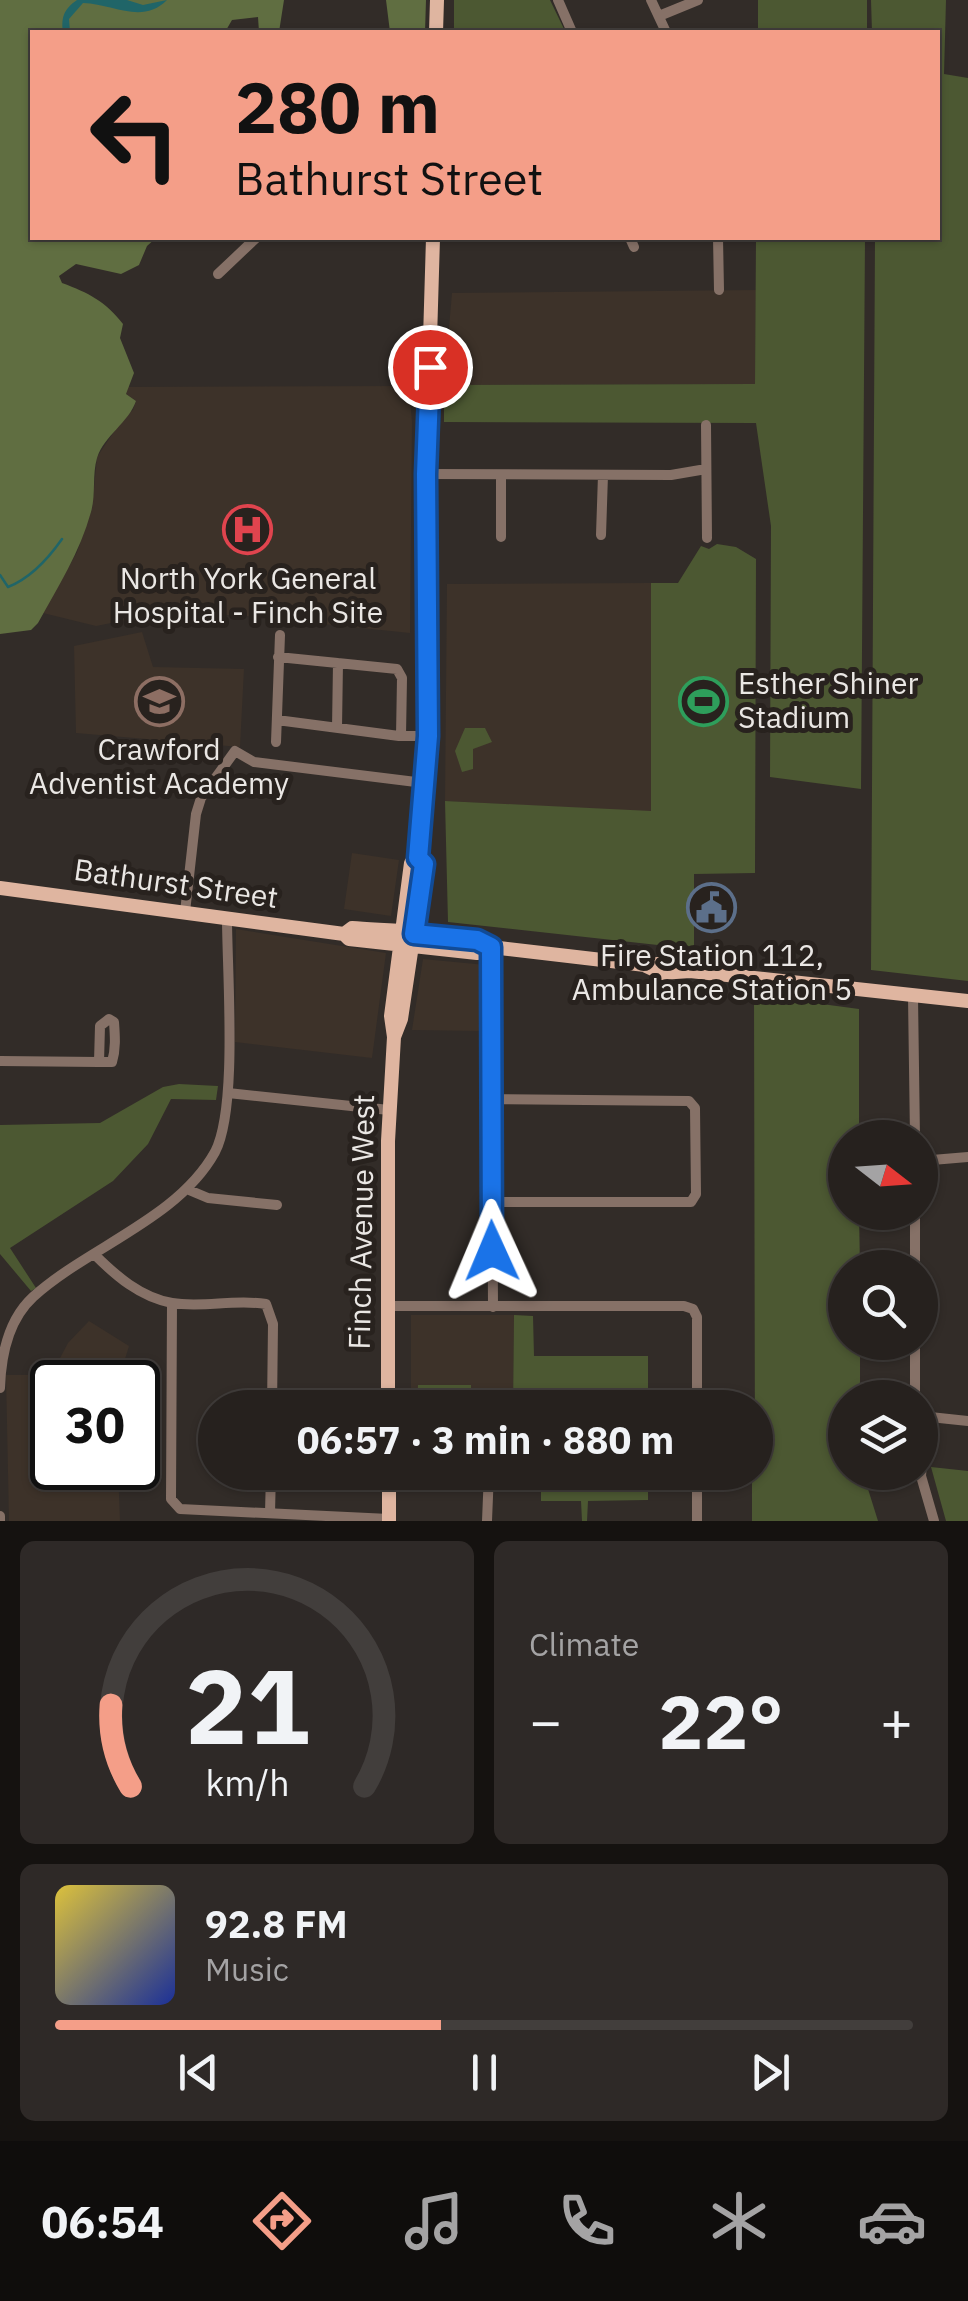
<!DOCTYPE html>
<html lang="en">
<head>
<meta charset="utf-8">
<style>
	:root { --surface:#26211e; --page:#2e2927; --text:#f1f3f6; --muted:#a4a3a4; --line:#423e3c; --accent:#f49e88 }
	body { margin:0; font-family:"IBM Plex Sans",sans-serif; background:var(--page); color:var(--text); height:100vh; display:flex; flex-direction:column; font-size:38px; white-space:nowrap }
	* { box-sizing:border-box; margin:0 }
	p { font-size:32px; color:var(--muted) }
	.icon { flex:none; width:55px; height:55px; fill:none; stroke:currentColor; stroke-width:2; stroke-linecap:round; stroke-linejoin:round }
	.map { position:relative; height:1521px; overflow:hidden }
	.panel { display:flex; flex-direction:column; gap:20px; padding:20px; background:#151210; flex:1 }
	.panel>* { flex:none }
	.guide { position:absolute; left:30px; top:30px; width:910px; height:210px; border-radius:0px; box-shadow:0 2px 8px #0004,0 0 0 2px var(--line); background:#f49e88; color:#111; overflow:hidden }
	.needle { width:65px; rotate:107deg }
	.controls { position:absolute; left:828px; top:1120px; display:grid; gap:20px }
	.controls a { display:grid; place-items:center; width:110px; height:110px; border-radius:50%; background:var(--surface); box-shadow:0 2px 8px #0004,0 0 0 2px var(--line); font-size:50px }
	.speed { position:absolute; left:30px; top:1360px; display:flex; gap:20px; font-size:50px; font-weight:700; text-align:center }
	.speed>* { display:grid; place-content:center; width:130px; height:130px; border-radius:50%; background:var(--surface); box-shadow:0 2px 8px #0004,0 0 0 2px var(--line); line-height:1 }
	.speed .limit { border:5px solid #111; border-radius:15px; background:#fff; color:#111 }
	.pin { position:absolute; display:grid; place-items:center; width:85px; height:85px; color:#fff; margin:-42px; border:5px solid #fff; border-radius:50%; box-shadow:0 2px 10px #0007 }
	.me { position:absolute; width:110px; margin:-55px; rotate:359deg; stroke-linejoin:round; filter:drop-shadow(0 0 8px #0008) }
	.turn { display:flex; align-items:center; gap:35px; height:210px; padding:0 40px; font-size:45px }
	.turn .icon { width:130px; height:130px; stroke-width:2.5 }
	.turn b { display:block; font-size:70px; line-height:85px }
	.big { font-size:75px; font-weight:700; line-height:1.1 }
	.panel .tile { flex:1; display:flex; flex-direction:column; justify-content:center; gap:15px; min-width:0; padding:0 35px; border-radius:15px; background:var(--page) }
	.panel .dial { align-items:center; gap:0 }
	.dial svg { height:260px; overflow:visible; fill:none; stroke:var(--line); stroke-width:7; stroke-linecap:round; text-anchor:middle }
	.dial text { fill:var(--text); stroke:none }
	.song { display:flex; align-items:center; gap:30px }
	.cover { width:120px; height:120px; border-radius:15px; background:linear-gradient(135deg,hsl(50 70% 55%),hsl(230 70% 35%)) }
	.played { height:10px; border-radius:5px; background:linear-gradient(90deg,var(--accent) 45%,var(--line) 45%) }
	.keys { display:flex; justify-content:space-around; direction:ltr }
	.heat { display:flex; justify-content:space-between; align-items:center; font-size:55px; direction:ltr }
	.panel .tiles { flex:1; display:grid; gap:20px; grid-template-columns:1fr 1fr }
	.tile:last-child { grid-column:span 2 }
	.trip { position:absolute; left:198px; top:1390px; width:575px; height:100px; border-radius:50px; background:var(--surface); box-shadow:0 2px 8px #0004,0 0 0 2px var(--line); font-weight:700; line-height:100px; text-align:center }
	.tab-bar { display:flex; height:160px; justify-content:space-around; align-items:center; background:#0f0d0c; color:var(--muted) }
	.tab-bar .icon { width:70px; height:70px }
	.tab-bar .active { color:var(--accent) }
	.tab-bar b { font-size:45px; color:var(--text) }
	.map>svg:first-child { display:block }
	.built { fill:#3d3229 }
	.green { fill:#4c5832 }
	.forest { fill:#606e41 }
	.water { fill:#206568 }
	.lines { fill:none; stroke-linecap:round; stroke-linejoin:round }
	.stream { stroke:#206568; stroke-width:2.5 }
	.minor { stroke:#867167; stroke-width:10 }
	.major { stroke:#dfb5a0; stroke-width:14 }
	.route-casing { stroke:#114b97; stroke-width:25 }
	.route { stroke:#1a73e8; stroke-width:18 }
	.labels { text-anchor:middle; stroke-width:10; stroke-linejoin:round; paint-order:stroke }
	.poi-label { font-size:30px; fill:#eae7e4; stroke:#28221e }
	.street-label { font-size:30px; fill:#eae7e4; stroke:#28221e }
</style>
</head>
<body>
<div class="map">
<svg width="968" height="1521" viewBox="0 0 968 1521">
	<rect width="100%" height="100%" fill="#322c28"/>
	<path class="built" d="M 756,290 L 755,384 L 444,385 L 452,293 Z
		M 409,386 L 412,422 L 410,633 L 247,616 L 166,612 L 96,626 L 43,613 L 77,552 L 92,509 L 97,457 L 123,418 L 133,410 L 136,401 L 126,394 L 128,387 Z
		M 651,583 L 651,812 L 445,801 L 447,584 Z
		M 142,632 L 153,667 L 244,669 L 240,747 L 76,733 L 74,646 Z
		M 352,853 L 399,860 L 391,916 L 344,909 Z
		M 236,929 L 386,953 L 372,1058 L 235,1042 Z
		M 423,959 L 486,965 L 484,1031 L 412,1030 Z
		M 411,1315 L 514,1315 L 513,1407 L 411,1408 Z
		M 89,1321 L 129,1346 L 118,1382 L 52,1382 L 52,1468 L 118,1468 L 120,1521 L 9,1521 L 6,1375 L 51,1375 L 68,1343 Z"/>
	<path class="green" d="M 454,0 L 550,0 L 564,29 L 554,32 L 454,32 Z
		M 758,0 L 867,0 L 867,32 L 758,32 Z
		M 871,0 L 946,0 L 944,74 L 968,78 L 968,981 L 871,970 L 875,238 L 938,238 L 938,32 L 872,32 Z
		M 756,238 L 865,238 L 861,789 L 770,777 L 771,526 L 756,423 L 444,422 L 444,385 L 755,384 Z
		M 717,544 L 736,547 L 756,559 L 755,873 L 694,874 L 694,949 L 448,922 L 445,801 L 651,811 L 651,583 L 678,583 L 701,546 L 709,549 Z
		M 465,728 L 485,728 L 492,742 L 473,749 L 473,769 L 462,772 L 455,751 Z
		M 754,995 L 859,1009 L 859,1137 L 845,1138 L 845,1212 L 859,1213 L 860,1267 L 845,1268 L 845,1342 L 860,1343 L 860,1397 L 845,1398 L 845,1472 L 863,1473 L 878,1521 L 752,1521 L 752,1473 L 755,1472 Z
		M 179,1084 L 218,1086 L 216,1100 L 171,1099 L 148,1144 L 113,1181 L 10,1248 L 36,1288 L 31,1291 L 0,1254 L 0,1125 L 100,1123 L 163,1087 Z
		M 514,1315 L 533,1316 L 534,1356 L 648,1356 L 648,1407 L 513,1407 Z
		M 418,1385 L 471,1385 L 471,1389 L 480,1389 L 481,1407 L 417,1407 Z
		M 931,1467 L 968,1471 L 968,1521 L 946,1521 Z
		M 541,1473 L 648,1473 L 648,1500 L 588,1501 L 587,1521 L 582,1521 L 581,1501 L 541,1501 Z"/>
	<path class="forest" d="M 0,0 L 284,0 L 279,32 L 259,32 L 258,17 L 232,20 L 225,32 L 32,32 L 32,238 L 156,238 L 147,246 L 139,265 L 121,274 L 76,264 L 59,276 L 62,283 C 89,293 105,301 123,324 L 120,338 L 134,373 L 126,394 L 136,401 C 129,422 104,436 97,458 C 92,475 96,495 91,512 C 80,552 58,587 38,623 L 31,630 L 0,634 Z
		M 386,0 L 426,0 L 425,32 L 390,32 Z"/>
	<path class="water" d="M 77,0 L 127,0 L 143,5 L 167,0 C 142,25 114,4 83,3 L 69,19 L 70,32 L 63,32 C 61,17 64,9 77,0 Z"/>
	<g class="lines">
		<path class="stream" d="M 0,575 L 8,587 C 31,578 48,559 62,539"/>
		<path class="minor" d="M 558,0 L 572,32
			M 651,0 L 666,32
			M 659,16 L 698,0
			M 630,238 L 634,247
			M 718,238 L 719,290
			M 218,274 L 256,238
			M 706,425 L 707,538
			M 426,474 L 671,475 L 706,469
			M 501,475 L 501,537
			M 601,535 L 603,475
			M 278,657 L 397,669 L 402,678 L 401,736
			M 277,720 L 399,736 L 428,736
			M 337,728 L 338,663
			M 276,742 L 280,635
			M 185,912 L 196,814 L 201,798 L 235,751 L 254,762 L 424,783
			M 491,947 L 493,1307
			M 913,997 L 915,1138
			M 0,1061 L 99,1062 L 112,1062 C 116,1049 115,1036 114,1022 L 109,1019 L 100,1026 L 99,1062
			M 228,1093 L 389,1110
			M 491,1099 L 689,1101 L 695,1108 L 696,1194 L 691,1202 L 491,1202
			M 920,1161 L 968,1157
			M 189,1190 L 208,1198 L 277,1205
			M 94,1254 C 116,1276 140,1297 172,1303 C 202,1308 235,1299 266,1304 L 273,1324 L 272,1408
			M 915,1268 L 915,1212
			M 172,1303 L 171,1499 L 180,1509 L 389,1519
			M 388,1306 L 684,1306 L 693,1309 L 697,1317 L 697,1408
			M 915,1342 L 915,1398
			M 0,1388 C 1,1356 8,1320 33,1297 C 88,1247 178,1219 215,1152 C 238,1108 227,973 227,918
			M 920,1411 L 930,1417 L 968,1421
			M 926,1415 L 921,1476 L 934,1521
			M 697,1472 L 697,1521
			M 270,1513 L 271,1472
			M 0,1516 L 0,1521
			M 487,1521 L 489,1472"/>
		<path class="major" d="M 436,32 L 437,0
			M 0,888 L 344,934 L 349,939 L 477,953 L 491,947
			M 344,934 L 352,928 C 389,931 459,931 491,947 L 645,965 L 671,963 L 690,971 L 968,1001
			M 646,966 L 661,973 L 690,971
			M 394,1037 L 401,1019 L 424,865 L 418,858
			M 388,1408 L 388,1141 L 394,1037 L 391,1016 L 411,863 L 418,858 L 428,756 L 426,474 L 433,238
			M 389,1521 L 389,1472"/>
	</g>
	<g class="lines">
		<defs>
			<path id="route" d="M 430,367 L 426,474 L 428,736 L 418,858 L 424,864 L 414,934 L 477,940 L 491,947 L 492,1251"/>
		</defs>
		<use href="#route" class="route-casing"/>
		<use href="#route" class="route"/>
	</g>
	<defs>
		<symbol id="hospital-ring" viewBox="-11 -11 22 22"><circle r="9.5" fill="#28221e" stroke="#e0444e" stroke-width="1.5"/><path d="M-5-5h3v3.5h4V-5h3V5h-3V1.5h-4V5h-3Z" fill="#e0444e"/></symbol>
		<symbol id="school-ring" viewBox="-11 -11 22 22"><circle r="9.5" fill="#28221e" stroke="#8d6e63" stroke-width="1.5"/><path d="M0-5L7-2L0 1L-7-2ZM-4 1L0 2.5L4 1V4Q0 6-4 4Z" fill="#8d6e63"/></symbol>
		<symbol id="stadium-ring" viewBox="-11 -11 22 22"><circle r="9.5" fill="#28221e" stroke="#2e9e5b" stroke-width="1.5"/><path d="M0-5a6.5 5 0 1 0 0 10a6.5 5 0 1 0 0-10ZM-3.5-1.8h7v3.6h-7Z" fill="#2e9e5b"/></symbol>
		<symbol id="civic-ring" viewBox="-11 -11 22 22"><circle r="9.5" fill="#28221e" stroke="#5c6f8a" stroke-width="1.5"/><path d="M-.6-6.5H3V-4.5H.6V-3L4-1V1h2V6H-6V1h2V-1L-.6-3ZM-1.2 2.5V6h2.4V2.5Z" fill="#5c6f8a"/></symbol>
	</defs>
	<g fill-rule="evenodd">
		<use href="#hospital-ring" x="220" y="502" width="55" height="55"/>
		<use href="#school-ring" x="132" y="674" width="55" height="55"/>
		<use href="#stadium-ring" x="676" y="674" width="55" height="55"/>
		<use href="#civic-ring" x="684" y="880" width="55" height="55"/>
	</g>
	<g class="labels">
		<g class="poi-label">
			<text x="248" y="589">North York General<tspan x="248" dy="34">Hospital - Finch Site</tspan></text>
			<text x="738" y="694" text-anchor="start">Esther Shiner<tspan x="738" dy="34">Stadium</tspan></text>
			<text x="159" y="760">Crawford<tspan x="159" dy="34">Adventist Academy</tspan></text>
			<text x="712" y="966">Fire Station 112,<tspan x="712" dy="34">Ambulance Station 5</tspan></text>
		</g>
		<g class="street-label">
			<text transform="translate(176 884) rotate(8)" y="10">Bathurst Street</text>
			<text transform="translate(362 1222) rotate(-89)" y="10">Finch Avenue West</text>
		</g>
	</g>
</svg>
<div class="controls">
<a><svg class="needle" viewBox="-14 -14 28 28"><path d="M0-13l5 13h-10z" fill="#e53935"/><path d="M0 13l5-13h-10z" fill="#a4a3a4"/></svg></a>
<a><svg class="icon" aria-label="search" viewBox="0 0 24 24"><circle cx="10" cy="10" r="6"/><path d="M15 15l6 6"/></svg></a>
<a><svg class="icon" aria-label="layers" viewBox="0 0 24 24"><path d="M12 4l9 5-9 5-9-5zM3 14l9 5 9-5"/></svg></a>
</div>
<div class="speed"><div class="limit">30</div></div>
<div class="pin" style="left:430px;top:367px;background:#d93025"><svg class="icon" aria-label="arrive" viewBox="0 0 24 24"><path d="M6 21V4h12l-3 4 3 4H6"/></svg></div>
<svg class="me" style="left:492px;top:1251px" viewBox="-20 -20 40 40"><path d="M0-17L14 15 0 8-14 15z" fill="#1a73e8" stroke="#fff" stroke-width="4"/></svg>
<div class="trip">06:57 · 3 min · 880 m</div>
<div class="guide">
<div class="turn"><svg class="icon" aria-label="left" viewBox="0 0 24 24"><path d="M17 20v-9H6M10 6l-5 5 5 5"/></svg><div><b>280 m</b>Bathurst Street</div></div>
</div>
</div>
<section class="panel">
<div class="tiles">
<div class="tile dial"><svg viewBox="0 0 100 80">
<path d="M14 69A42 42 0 1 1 86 69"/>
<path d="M14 69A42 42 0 0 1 8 44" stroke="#f49e88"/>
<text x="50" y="56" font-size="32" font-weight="700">21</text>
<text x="50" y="72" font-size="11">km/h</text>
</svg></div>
<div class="tile"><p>Climate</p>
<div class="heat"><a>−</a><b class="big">22°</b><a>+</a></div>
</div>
<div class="tile">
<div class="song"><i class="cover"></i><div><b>92.8 FM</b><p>Music</p></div></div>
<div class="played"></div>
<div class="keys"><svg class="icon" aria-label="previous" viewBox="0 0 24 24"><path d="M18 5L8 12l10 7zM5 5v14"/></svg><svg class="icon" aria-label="pause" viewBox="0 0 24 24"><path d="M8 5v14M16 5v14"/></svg><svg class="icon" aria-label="next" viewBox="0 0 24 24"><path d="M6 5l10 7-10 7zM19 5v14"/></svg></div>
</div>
</div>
</section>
<nav class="tab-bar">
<b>06:54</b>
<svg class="icon active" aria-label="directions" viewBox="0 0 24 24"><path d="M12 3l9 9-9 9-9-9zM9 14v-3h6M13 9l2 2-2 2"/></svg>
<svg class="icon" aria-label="music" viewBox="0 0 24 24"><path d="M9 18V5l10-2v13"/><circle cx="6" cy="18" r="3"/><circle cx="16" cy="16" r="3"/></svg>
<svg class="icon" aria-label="phone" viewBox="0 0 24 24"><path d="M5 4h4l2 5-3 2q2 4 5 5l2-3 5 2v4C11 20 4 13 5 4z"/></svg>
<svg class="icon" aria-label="climate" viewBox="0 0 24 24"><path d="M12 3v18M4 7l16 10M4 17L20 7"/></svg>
<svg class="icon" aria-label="car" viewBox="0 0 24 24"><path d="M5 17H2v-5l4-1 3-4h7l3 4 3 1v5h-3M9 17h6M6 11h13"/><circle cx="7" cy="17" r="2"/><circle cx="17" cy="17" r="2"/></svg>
</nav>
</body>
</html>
